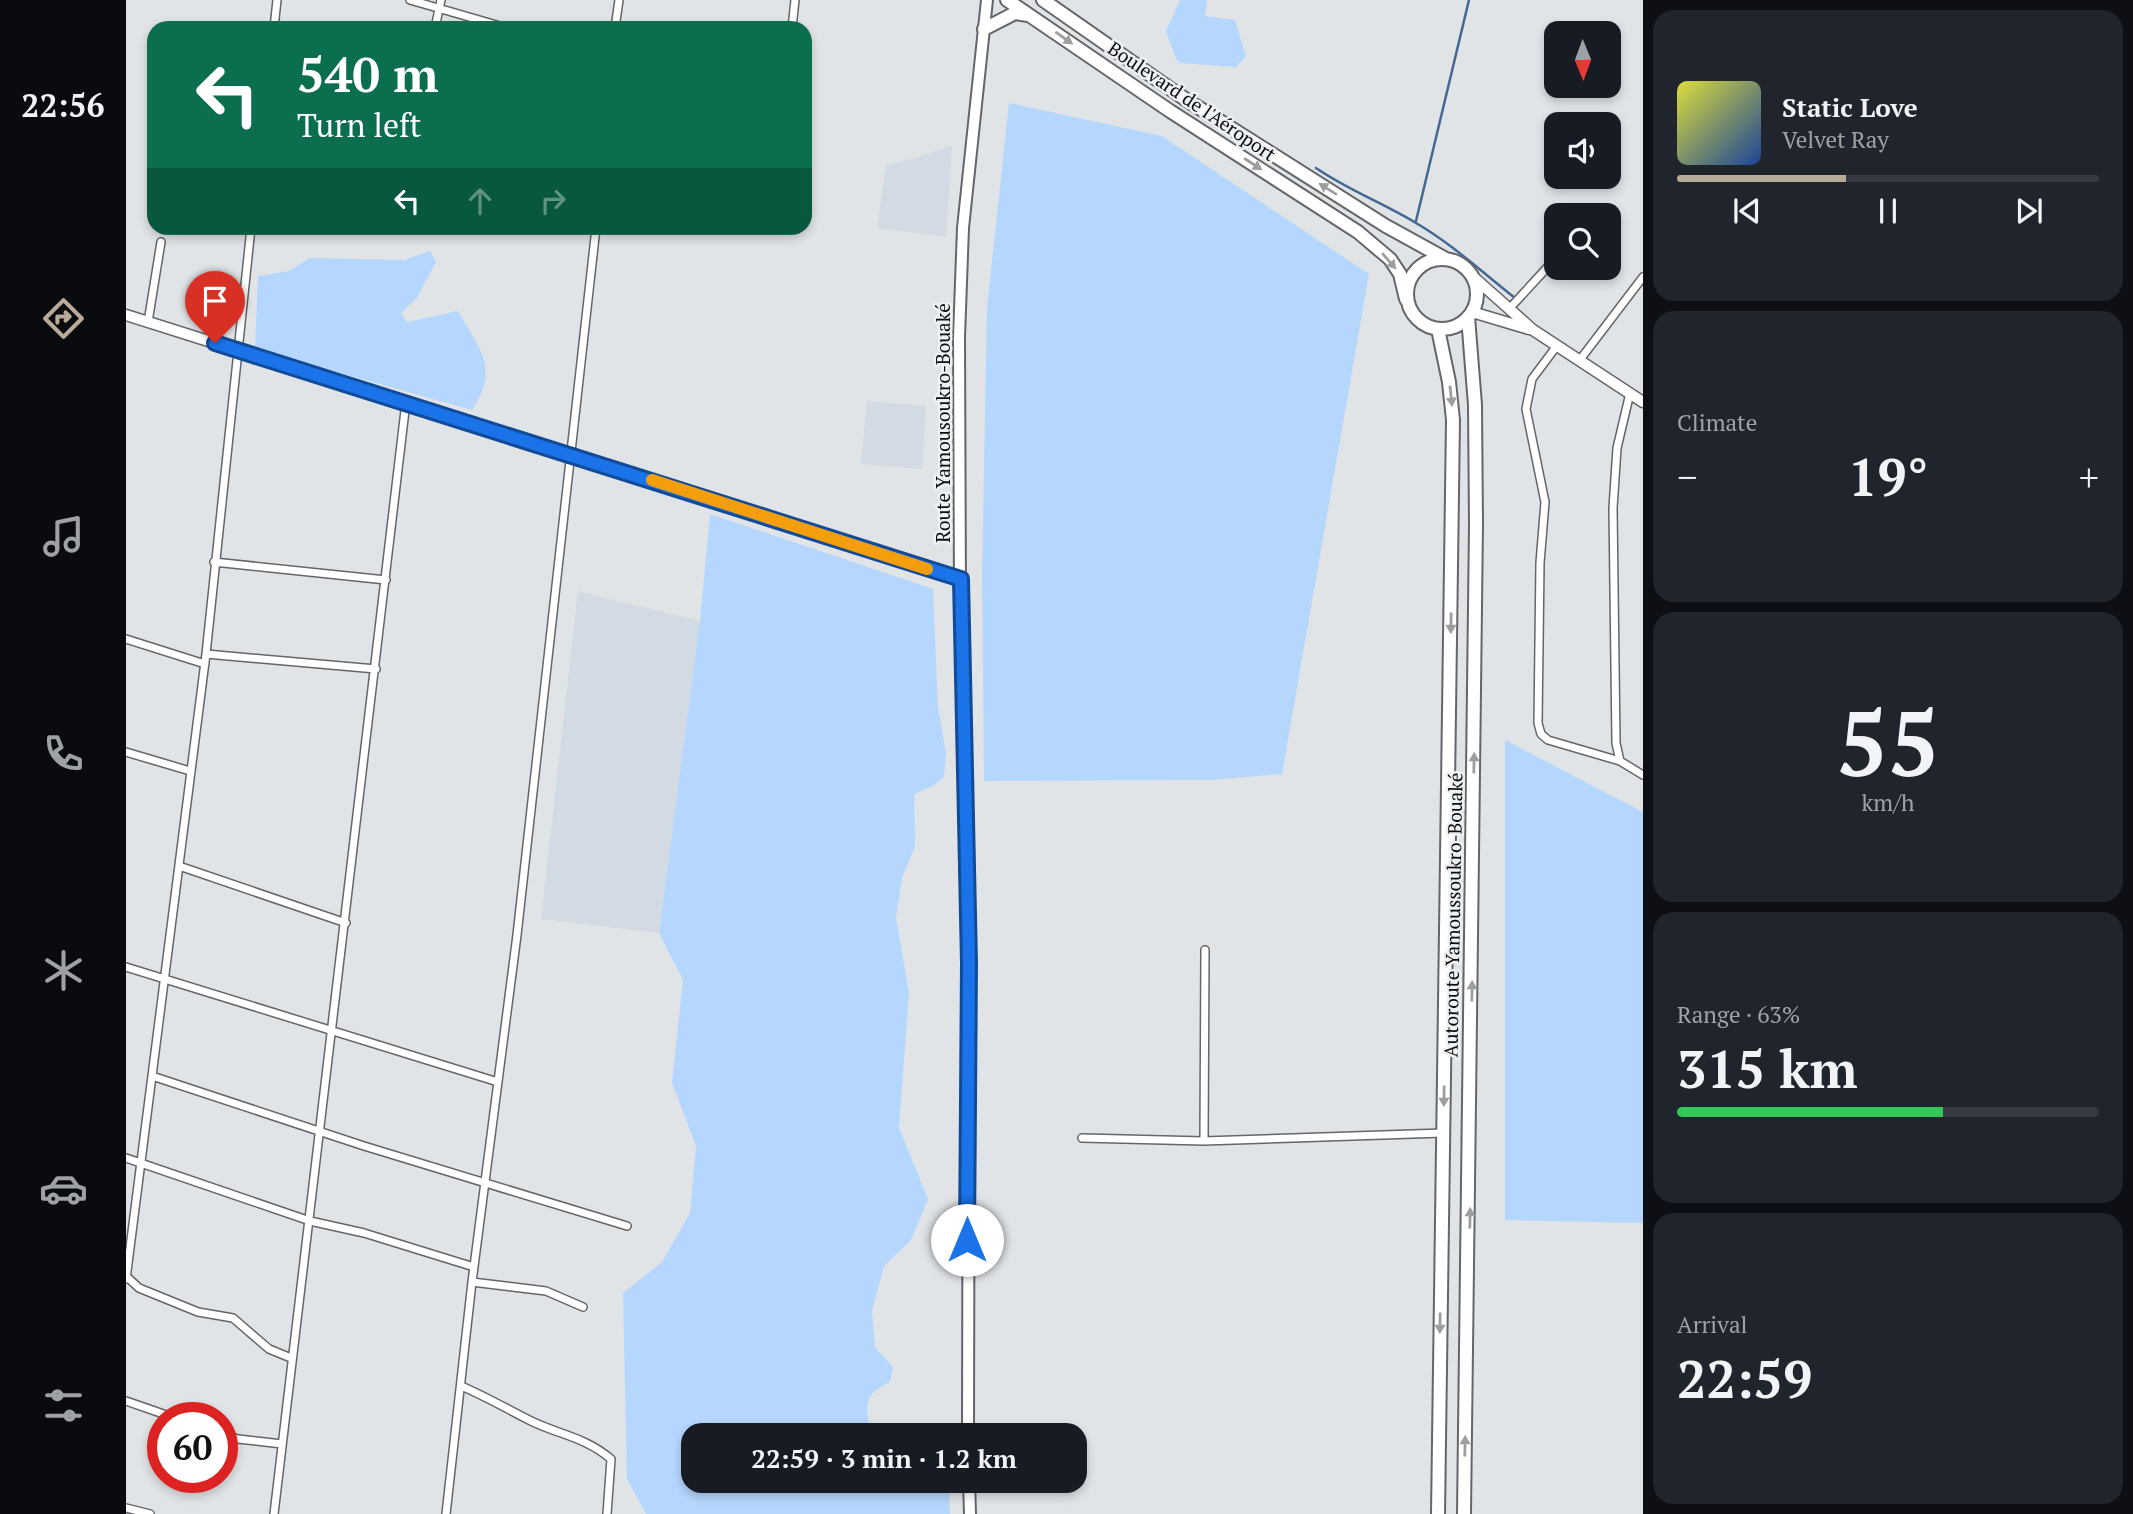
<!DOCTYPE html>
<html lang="en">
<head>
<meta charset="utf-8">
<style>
	:root { --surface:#171b24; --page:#20242c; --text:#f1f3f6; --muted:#9ea1a6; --line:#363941; --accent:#b8ab99 }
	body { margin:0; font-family:"PT Serif",serif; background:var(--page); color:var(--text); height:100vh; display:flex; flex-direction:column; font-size:26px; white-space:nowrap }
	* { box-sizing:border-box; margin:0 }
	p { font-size:23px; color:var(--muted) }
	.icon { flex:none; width:38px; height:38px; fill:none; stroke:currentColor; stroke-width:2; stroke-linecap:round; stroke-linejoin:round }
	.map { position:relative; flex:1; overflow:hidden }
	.details { display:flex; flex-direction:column; gap:10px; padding:10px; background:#0d0f14; width:490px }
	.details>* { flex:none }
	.top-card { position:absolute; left:21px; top:21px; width:665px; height:214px; border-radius:21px; box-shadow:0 4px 10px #0003; background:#0b6e4f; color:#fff; overflow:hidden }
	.needle { width:46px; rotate:179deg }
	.tools { position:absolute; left:1418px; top:21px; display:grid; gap:14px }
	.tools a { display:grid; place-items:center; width:77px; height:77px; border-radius:14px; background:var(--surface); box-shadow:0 4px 10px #0003; font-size:35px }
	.speed { position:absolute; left:21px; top:1402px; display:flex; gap:14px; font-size:35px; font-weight:700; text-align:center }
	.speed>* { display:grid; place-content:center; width:91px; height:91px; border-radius:50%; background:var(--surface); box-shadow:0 4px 10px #0003; line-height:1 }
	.speed .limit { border:10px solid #d22; background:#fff; color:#111 }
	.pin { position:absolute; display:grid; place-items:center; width:60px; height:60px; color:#fff; margin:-72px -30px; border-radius:50% 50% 50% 0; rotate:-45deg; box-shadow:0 0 7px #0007 }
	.pin .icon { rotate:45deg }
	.me { position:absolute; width:77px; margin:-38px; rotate:0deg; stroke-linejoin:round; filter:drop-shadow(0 0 5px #0008) }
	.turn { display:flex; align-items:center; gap:24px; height:147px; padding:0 35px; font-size:32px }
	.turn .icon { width:91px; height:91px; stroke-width:2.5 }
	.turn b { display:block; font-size:49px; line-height:60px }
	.lanes { display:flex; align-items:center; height:66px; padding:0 35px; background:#0003; justify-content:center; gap:35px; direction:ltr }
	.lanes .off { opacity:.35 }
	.big { font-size:52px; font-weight:700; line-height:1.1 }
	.details .tile { flex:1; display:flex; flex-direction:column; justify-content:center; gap:10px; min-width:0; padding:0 24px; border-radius:21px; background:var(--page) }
	.details .dial { align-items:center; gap:0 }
	.dial b { font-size:91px; line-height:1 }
	.song { display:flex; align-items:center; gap:21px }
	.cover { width:84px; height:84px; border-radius:10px; background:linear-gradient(135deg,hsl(60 70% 55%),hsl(220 70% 35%)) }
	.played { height:7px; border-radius:4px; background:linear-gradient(90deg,var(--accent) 40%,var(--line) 40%) }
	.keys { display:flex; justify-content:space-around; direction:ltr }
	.heat { display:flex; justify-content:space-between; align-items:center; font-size:38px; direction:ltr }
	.charge { height:10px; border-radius:5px; background:linear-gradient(90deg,#34c759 63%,var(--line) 0) }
	.trip { position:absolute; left:555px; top:1423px; width:406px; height:70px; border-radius:21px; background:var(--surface); box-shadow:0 4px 10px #0003; font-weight:700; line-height:70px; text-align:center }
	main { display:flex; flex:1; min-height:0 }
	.menu { display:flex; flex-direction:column; width:126px; justify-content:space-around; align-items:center; background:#090b0e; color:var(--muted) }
	.menu .icon { width:49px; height:49px }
	.menu .current { color:var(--accent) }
	.menu b { font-size:32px; color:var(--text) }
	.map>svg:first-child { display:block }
	.built { fill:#d2dae3 }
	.green { fill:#b5d6fd }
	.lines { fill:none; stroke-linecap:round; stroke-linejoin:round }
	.stream { stroke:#446892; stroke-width:2.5 }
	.street-casing { stroke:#646669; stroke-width:10 }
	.secondary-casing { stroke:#646669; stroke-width:13 }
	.primary-casing { stroke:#646669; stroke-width:14 }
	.highway-casing { stroke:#646669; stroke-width:16 }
	.street { stroke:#fff; stroke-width:7 }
	.secondary { stroke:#fff; stroke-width:10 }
	.primary { stroke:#fff; stroke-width:10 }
	.highway { stroke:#fff; stroke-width:12 }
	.oneway { fill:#9d9e9e }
	.route-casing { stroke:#114b97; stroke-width:18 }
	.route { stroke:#1a73e8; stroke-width:12 }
	.slow { stroke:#f59e0b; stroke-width:12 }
	.labels { text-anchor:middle; stroke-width:5; stroke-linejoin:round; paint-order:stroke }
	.street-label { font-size:19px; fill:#0b0c0d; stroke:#eef1f4 }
</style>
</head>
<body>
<main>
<nav class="menu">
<b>22:56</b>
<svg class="icon current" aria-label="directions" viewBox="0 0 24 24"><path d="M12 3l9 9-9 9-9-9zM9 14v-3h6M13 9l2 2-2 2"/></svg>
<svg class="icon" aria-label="music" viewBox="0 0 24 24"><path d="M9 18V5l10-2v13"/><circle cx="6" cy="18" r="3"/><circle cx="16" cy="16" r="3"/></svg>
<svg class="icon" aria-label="phone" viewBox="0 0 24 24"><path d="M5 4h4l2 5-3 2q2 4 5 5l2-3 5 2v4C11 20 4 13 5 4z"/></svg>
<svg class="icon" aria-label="climate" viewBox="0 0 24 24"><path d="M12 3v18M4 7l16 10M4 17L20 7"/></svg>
<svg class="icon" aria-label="car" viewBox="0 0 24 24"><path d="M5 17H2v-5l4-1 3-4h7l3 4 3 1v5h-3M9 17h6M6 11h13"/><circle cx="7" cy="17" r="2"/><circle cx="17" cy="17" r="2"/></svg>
<svg class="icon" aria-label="filters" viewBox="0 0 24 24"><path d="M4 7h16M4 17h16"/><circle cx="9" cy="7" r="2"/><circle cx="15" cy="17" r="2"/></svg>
</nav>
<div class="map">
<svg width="1517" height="1514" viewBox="0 0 1517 1514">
	<rect width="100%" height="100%" fill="#e1e4e7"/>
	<path class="built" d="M 826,146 L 820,237 L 751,228 L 760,166 Z
		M 741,401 L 800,406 L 796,469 L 735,464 Z
		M 452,591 L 574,621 L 533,933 L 415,919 Z"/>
	<path class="green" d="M 1054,0 L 1081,0 L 1079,16 L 1109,20 L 1120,56 L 1110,67 L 1054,63 L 1050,59 L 1040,31 Z
		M 883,103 L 1036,136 L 1243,274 L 1156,774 L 1085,780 L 858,781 L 856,574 L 861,308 Z
		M 304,251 L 310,262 L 291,298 L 275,313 L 281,322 L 332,311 C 354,350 374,367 346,410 L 129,349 L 132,276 L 163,271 L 184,258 L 278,260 Z
		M 584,514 L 807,589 L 812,708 L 820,753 L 818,777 L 808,785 L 788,794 L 789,847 L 776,877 L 770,918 L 783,992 L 773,1128 L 802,1199 L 785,1240 L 758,1266 L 746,1311 L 749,1347 L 767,1367 L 764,1382 C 743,1392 738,1400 743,1423 L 761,1435 L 567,1435 L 567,1480 L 823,1481 L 824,1514 L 520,1514 L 501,1479 L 497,1293 L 536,1262 L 564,1213 L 570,1146 L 546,1083 L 557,980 L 533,933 L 574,621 Z
		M 1379,740 L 1517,812 L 1517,1223 L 1379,1220 Z"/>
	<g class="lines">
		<path class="stream" d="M 1190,168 C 1222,190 1257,203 1290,223 C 1326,244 1356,272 1389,298
			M 1290,221 L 1343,0"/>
		<defs>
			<path id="street" d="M 284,0 L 381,28
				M 148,28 L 151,0
				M 309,28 L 315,0
				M 489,28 L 493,0
				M 666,28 L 669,0
				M 1383,309 L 1430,258
				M 22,322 L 35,242
				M 1430,347 L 1406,379 L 1400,409 L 1419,502 L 1414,563 L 1412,723 L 1415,734 L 1422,740 L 1494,761
				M 1453,361 L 1517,277
				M 1504,393 L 1491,448 L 1487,508 L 1490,743 L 1494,761 L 1517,775
				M 88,562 L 260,580
				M 0,639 L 79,664
				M 80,654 L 250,669
				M 0,752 L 64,771
				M 53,866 L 220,923
				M 0,967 L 372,1082
				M 26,1076 L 238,1146 L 501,1226
				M 956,1138 L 1078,1141 L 1317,1133
				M 1078,1141 L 1079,950
				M 0,1158 L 184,1221 L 238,1233 L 348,1267
				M 0,1276 L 13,1288 L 72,1312 L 107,1318 L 143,1349 L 165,1358
				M 0,1279 L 80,654 L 125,228
				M 346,1282 L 420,1291 L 457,1307
				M 335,1386 C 359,1396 381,1409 405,1421 C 434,1435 459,1437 485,1459 L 481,1514
				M 0,1401 L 49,1418
				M 96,1434 L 112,1439 L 156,1444
				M 0,1508 L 24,1514
				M 148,1514 L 280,402
				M 320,1514 L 346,1282 L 391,935 L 470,228"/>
			<path id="secondary" d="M 1344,274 L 1407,330 L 1517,402
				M 1346,312 L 1403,329
				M 0,315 L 835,579"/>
			<path id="primary" d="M 842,1435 L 843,963 L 834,596 L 833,337 L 837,228 L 861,0
				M 843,1480 L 844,1514"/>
			<path id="highway" d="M 881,0 L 1044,111 L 1232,232 L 1264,259 L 1274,274 L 1280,299
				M 917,0 L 1059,99 L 1260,226 L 1320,259
				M 858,29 L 889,13 L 902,15
				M1281 294a35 35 0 1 1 70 0a35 35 0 1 1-70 0Z
				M 1312,329 L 1323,382 L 1327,420 L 1312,1514
				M 1338,1514 L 1350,524 L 1349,405 L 1342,317"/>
		</defs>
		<use href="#street" class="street-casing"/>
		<use href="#secondary" class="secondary-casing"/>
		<use href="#primary" class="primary-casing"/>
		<use href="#highway" class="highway-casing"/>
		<use href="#street" class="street"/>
		<use href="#secondary" class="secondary"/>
		<use href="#primary" class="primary"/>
		<use href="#highway" class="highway"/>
	</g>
	<defs><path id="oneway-solid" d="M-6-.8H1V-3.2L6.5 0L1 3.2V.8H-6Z" transform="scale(1.75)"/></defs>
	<g class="oneway">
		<use href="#oneway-solid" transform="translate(938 38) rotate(35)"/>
		<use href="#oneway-solid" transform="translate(1127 164) rotate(33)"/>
		<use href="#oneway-solid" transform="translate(1202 189) rotate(-148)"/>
		<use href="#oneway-solid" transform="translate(1263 261) rotate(49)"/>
		<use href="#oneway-solid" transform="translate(1325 396) rotate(84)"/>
		<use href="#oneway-solid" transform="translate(1325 623) rotate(91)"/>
		<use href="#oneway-solid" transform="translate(1348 763) rotate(-89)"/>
		<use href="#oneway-solid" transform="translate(1346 991) rotate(-89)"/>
		<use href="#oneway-solid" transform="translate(1318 1096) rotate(91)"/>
		<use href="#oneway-solid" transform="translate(1344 1218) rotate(-89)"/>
		<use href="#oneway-solid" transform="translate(1314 1323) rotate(91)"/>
		<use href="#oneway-solid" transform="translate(1339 1446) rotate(-89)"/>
	</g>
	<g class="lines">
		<defs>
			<path id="route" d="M 89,343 L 835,579 L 843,963 L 841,1240"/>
		</defs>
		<use href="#route" class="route-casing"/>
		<use href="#route" class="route"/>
		<path class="slow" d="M 526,480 L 801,569"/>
	</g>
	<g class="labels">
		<g class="street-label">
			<text transform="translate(1066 101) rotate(34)" y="7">Boulevard de l'Aéroport</text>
			<text transform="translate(817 423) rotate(-90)" y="7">Route Yamousoukro-Bouaké</text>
			<text transform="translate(1327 915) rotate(-89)" y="7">Autoroute Yamoussoukro-Bouaké</text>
		</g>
	</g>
</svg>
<div class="tools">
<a><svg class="needle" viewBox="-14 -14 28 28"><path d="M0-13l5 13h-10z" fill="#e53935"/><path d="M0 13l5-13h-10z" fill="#9ea1a6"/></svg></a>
<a><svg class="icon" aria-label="sound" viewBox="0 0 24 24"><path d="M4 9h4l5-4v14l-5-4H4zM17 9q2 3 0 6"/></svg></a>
<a><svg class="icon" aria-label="search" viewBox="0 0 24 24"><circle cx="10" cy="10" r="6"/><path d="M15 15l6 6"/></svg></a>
</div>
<div class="speed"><div class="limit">60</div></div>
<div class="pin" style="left:89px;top:343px;background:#d93025"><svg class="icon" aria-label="arrive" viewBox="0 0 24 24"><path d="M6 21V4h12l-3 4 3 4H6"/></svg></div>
<svg class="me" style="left:841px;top:1240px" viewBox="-20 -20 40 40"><circle r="19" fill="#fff"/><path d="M0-13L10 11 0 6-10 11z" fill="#1a73e8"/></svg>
<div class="trip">22:59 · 3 min · 1.2 km</div>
<div class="top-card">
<div class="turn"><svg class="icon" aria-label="left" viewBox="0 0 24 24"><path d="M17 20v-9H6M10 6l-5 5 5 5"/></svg><div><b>540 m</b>Turn left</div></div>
<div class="lanes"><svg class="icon" aria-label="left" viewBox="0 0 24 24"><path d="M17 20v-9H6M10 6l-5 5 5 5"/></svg><svg class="icon off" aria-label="ahead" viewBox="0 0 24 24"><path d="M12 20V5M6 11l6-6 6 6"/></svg><svg class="icon off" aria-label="right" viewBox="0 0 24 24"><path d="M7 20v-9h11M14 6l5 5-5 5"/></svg></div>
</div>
</div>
<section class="details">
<div class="tile">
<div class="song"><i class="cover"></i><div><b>Static Love</b><p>Velvet Ray</p></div></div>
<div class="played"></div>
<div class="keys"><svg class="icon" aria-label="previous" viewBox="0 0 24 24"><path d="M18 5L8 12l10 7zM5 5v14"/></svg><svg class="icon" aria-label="pause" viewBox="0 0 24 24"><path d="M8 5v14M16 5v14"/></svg><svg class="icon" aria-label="next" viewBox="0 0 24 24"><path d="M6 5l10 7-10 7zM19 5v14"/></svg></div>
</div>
<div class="tile"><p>Climate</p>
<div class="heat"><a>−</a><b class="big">19°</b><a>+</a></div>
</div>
<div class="tile dial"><b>55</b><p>km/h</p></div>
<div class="tile"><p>Range · 63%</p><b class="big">315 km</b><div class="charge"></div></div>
<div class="tile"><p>Arrival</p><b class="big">22:59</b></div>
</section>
</main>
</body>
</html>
